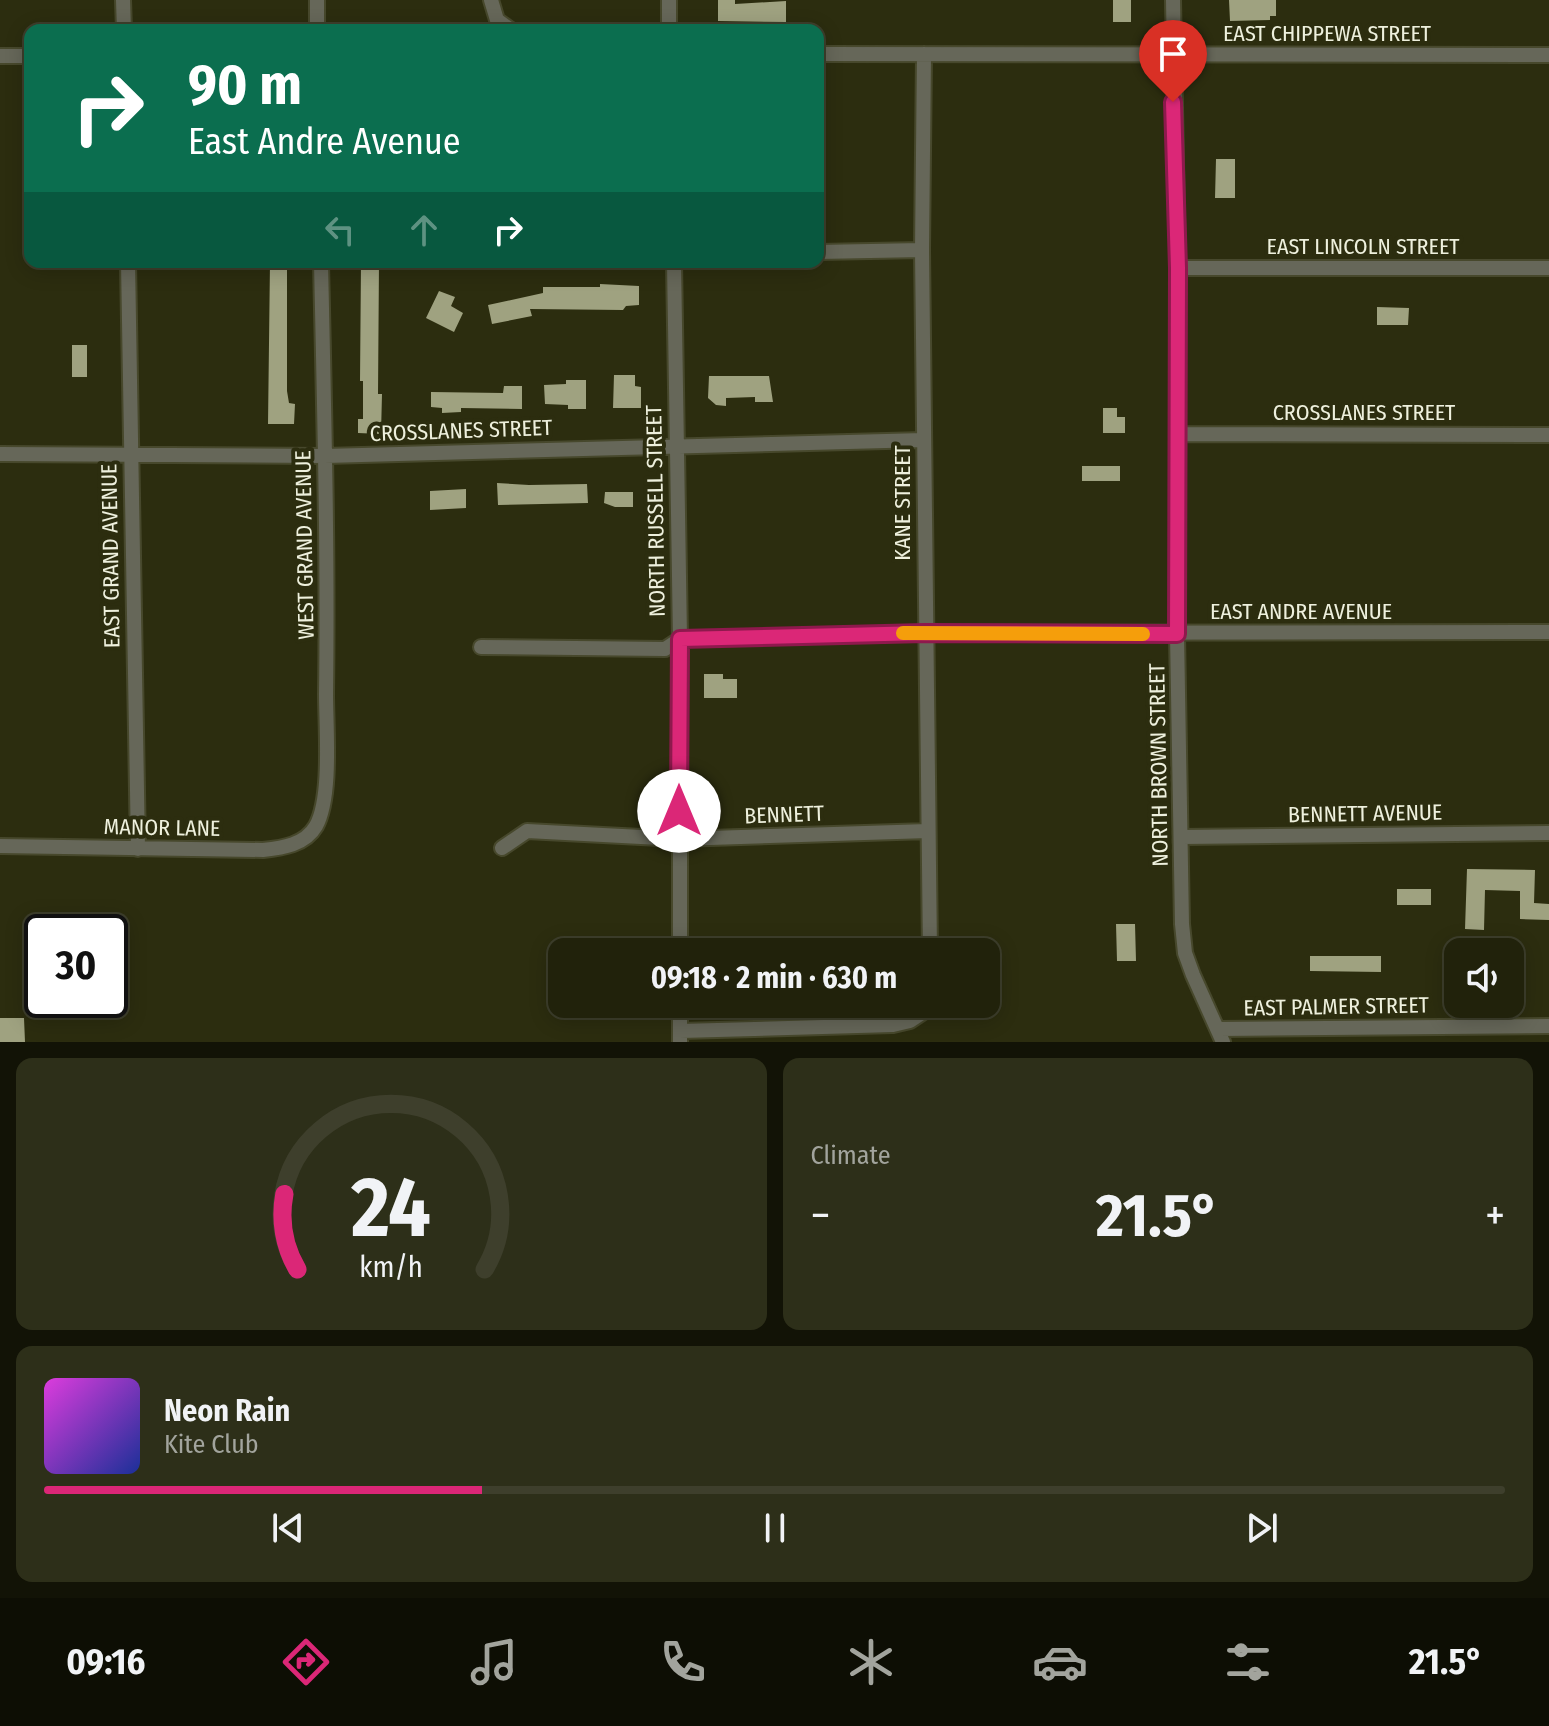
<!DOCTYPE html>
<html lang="en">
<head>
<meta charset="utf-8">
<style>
	:root { --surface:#21220b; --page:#2d2f19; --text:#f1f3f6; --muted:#a2a49d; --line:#3e3f2c; --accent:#db2777 }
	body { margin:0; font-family:"Fira Sans Condensed",sans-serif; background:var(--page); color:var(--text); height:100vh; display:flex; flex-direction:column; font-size:30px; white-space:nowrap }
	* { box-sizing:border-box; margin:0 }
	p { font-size:26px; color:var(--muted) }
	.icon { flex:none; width:44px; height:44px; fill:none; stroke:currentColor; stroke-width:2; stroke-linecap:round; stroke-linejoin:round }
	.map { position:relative; height:1042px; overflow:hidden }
	.panel { display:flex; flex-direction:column; gap:16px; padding:16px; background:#121306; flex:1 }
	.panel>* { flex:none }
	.guide { position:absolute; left:24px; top:24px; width:800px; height:244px; border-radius:16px; box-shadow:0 4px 20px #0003,0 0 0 2px var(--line); background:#0b6e4f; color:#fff; overflow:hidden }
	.buttons { position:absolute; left:1444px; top:938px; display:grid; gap:16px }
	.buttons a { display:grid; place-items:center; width:80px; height:80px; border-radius:16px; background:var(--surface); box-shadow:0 4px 20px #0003,0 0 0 2px var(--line); font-size:40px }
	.speed { position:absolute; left:24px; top:914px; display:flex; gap:16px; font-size:40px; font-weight:700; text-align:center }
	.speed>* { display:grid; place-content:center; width:104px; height:104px; border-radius:50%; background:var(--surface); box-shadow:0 4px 20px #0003,0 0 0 2px var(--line); line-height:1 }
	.speed .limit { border:4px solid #111; border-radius:12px; background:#fff; color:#111 }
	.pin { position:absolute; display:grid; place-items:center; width:68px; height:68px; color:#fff; margin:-82px -34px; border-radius:50% 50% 50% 0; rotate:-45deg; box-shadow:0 0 8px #0007 }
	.pin .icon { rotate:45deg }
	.me { position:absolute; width:88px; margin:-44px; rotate:0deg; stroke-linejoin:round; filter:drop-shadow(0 0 6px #0008) }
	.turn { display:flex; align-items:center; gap:28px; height:168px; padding:0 32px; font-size:36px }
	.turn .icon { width:104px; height:104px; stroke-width:2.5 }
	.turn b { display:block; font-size:56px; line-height:68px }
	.lanes { display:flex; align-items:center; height:76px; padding:0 32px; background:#0003; justify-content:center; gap:40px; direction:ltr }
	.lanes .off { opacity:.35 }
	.big { font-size:60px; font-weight:700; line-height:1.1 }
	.panel .widget { flex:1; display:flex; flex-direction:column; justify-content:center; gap:12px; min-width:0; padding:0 28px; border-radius:16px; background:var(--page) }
	.panel .dial { align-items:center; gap:0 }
	.dial svg { height:208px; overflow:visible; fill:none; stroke:var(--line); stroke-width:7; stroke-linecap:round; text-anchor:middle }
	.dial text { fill:var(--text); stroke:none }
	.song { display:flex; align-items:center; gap:24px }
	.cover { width:96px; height:96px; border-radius:12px; background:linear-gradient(135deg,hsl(300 70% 55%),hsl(230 70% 35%)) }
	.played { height:8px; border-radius:4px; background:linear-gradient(90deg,var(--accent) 30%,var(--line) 30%) }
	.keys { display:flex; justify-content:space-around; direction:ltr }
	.heat { display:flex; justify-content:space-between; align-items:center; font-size:44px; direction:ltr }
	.panel .tiles { flex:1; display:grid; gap:16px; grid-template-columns:1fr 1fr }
	.widget:last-child { grid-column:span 2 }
	.trip { position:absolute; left:548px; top:938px; width:452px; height:80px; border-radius:16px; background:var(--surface); box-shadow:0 4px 20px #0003,0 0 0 2px var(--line); font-weight:700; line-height:80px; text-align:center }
	.dock { display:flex; height:128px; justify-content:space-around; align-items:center; background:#0d0e04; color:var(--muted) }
	.dock .icon { width:56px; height:56px }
	.dock .on { color:var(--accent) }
	.dock b { font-size:36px; color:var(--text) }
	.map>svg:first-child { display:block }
	.building { fill:#9fa280 }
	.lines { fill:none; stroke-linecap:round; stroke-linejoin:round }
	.minor-casing { stroke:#47482c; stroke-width:18 }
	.minor { stroke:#666759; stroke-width:14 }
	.route-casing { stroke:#8e194d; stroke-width:20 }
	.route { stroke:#db2777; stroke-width:14 }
	.slow { stroke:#f59e0b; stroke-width:14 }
	.labels { text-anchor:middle; stroke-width:8; stroke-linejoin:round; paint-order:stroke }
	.street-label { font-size:22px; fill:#eef0dd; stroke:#2c2d0f }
</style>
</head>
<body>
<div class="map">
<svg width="1549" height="1042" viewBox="0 0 1549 1042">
	<rect width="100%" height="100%" fill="#2c2d0f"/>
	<path class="building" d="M 718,0 L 735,0 L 735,4 L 786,1 L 786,22 L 718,21 Z
		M 1113,0 L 1131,0 L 1131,22 L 1113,22 Z
		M 1229,0 L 1276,0 L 1276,16 L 1270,16 L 1270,20 L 1230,21 Z
		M 1216,159 L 1235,159 L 1235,198 L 1215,198 Z
		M 270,262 L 287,262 L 287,391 L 289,403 L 295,404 L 294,424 L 268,424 Z
		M 361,262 L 379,262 L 378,394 L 382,394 L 381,434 L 358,433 L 358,419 L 363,419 L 363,381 L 360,381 Z
		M 600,284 L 639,286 L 639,305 L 626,306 L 623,310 L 530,309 L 532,316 L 492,324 L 488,305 L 543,293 L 543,287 L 600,287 Z
		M 439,291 L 455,297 L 451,306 L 463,313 L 454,332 L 426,318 Z
		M 1377,307 L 1409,308 L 1408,325 L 1377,325 Z
		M 72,345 L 87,345 L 87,377 L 72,377 Z
		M 614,375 L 635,375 L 635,386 L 641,387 L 641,408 L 613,408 Z
		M 709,376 L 769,376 L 773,402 L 755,402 L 755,397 L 726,398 L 726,406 L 716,405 L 708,398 Z
		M 566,380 L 586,380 L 586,409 L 568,409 L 568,405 L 545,404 L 544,385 L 566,384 Z
		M 504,386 L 522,386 L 522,409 L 461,408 L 461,412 L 442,413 L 442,408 L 431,407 L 431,392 L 503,393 Z
		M 1103,408 L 1117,408 L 1117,417 L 1125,417 L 1125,433 L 1103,433 Z
		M 1082,466 L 1120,466 L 1120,481 L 1082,481 Z
		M 497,483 L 529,485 L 587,484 L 588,503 L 498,505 Z
		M 466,489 L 466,508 L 430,510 L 430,491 Z
		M 605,492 L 633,492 L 633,507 L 615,507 L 604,503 Z
		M 704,674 L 723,674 L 723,679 L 737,679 L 737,698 L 704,698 Z
		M 1467,869 L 1535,870 L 1534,903 L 1549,904 L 1549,920 L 1520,919 L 1520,891 L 1485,890 L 1484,930 L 1465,929 Z
		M 1397,889 L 1431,889 L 1431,905 L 1397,905 Z
		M 1116,924 L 1135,924 L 1136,961 L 1117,961 Z
		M 1310,956 L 1381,956 L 1381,972 L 1310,971 Z
		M 0,1018 L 24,1018 L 25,1042 L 0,1042 Z"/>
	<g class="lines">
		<defs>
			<path id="minor" d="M 123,0 L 124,30
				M 491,0 L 497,20 L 511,30
				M 669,0 L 669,30
				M 1173,0 L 1178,268 L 1177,634 L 1182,924 L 1185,953 L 1193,975 L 1223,1042
				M 317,30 L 317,0
				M 818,54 L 1549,55
				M 924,54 L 922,250 L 930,952
				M 0,56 L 30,56
				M 818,252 L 922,250
				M 128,262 L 138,849
				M 674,262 L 680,639 L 680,952
				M 1178,268 L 1549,268
				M 1178,434 L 1549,435
				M 0,454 L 325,456 L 924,440
				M 481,647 L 665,649 L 680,639 L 925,633 L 1549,632
				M 1182,837 L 1549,833
				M 0,846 L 263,850 C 282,848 305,845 316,826 C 332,797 326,728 326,694 C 328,550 324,406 321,262
				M 502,848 L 527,831 L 679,839 L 928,831
				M 1219,1029 L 1549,1026
				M 680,1031 L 893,1025 L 910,1021 L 925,1011 L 926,1004
				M 680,1042 L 680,1004"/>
		</defs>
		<use href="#minor" class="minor-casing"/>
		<use href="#minor" class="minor"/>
	</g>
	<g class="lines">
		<defs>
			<path id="route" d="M 679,811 L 680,639 L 925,633 L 1177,634 L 1178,268 L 1173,102"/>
		</defs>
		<use href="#route" class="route-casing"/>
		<use href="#route" class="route"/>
		<path class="slow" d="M 903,633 L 1143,634"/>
	</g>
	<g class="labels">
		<g class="street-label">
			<text x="1327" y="41">EAST CHIPPEWA STREET</text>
			<text x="1363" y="254">EAST LINCOLN STREET</text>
			<text x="1364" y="420">CROSSLANES STREET</text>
			<text transform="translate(461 430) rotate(-2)" y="8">CROSSLANES STREET</text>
			<text transform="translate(902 503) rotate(-90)" y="8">KANE STREET</text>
			<text transform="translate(655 511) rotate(-91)" y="8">NORTH RUSSELL STREET</text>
			<text transform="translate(304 545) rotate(-91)" y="8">WEST GRAND AVENUE</text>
			<text transform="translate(110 556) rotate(-91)" y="8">EAST GRAND AVENUE</text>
			<text x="1301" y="619">EAST ANDRE AVENUE</text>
			<text transform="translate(1158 765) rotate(-91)" y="8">NORTH BROWN STREET</text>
			<text transform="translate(1365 813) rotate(-1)" y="8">BENNETT AVENUE</text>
			<text transform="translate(784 814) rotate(-2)" y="8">BENNETT</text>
			<text transform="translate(162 827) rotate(1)" y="8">MANOR LANE</text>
			<text transform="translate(1336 1006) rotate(-1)" y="8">EAST PALMER STREET</text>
		</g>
	</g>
</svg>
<div class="buttons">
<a><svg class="icon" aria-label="sound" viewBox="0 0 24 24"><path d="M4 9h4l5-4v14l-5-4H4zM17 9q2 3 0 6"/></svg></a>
</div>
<div class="speed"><div class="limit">30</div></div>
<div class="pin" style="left:1173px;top:102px;background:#d93025"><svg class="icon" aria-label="arrive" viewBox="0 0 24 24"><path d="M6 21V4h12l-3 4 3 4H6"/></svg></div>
<svg class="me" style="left:679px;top:811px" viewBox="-20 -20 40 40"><circle r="19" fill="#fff"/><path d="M0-13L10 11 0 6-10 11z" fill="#db2777"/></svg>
<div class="trip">09:18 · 2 min · 630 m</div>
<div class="guide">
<div class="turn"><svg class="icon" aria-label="right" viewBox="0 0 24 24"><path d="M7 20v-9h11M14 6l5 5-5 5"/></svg><div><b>90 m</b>East Andre Avenue</div></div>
<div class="lanes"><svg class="icon off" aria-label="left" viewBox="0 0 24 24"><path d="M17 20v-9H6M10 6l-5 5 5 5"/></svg><svg class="icon off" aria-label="ahead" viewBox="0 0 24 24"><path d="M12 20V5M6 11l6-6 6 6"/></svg><svg class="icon" aria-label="right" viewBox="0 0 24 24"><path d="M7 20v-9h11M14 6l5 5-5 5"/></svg></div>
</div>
</div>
<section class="panel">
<div class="tiles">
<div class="widget dial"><svg viewBox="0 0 100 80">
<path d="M14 69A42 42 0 1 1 86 69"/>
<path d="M14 69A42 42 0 0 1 9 40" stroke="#db2777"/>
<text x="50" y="56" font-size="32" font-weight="700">24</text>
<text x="50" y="72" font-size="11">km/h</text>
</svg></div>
<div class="widget"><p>Climate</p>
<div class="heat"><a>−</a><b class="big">21.5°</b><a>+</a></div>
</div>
<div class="widget">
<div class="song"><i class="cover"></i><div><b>Neon Rain</b><p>Kite Club</p></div></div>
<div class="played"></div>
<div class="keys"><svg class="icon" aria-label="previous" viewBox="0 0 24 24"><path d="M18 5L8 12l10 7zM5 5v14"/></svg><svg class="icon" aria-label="pause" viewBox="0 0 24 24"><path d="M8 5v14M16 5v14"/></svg><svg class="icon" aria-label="next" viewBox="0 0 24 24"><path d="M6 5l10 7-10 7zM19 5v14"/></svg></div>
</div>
</div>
</section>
<nav class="dock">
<b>09:16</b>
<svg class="icon on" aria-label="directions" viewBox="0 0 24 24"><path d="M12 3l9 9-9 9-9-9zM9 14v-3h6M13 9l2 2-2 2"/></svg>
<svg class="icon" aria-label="music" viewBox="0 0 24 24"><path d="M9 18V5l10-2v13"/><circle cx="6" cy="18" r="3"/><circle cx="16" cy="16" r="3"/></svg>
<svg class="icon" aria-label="phone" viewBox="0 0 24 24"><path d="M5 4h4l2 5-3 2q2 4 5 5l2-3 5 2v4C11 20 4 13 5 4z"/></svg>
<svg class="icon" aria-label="climate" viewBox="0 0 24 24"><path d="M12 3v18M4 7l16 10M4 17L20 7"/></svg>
<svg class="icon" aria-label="car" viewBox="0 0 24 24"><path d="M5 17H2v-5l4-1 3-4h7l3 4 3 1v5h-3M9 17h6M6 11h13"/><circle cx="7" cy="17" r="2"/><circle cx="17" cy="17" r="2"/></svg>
<svg class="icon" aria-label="filters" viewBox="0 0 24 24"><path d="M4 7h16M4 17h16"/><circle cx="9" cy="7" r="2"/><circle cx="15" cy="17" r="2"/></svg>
<b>21.5°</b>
</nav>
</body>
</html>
